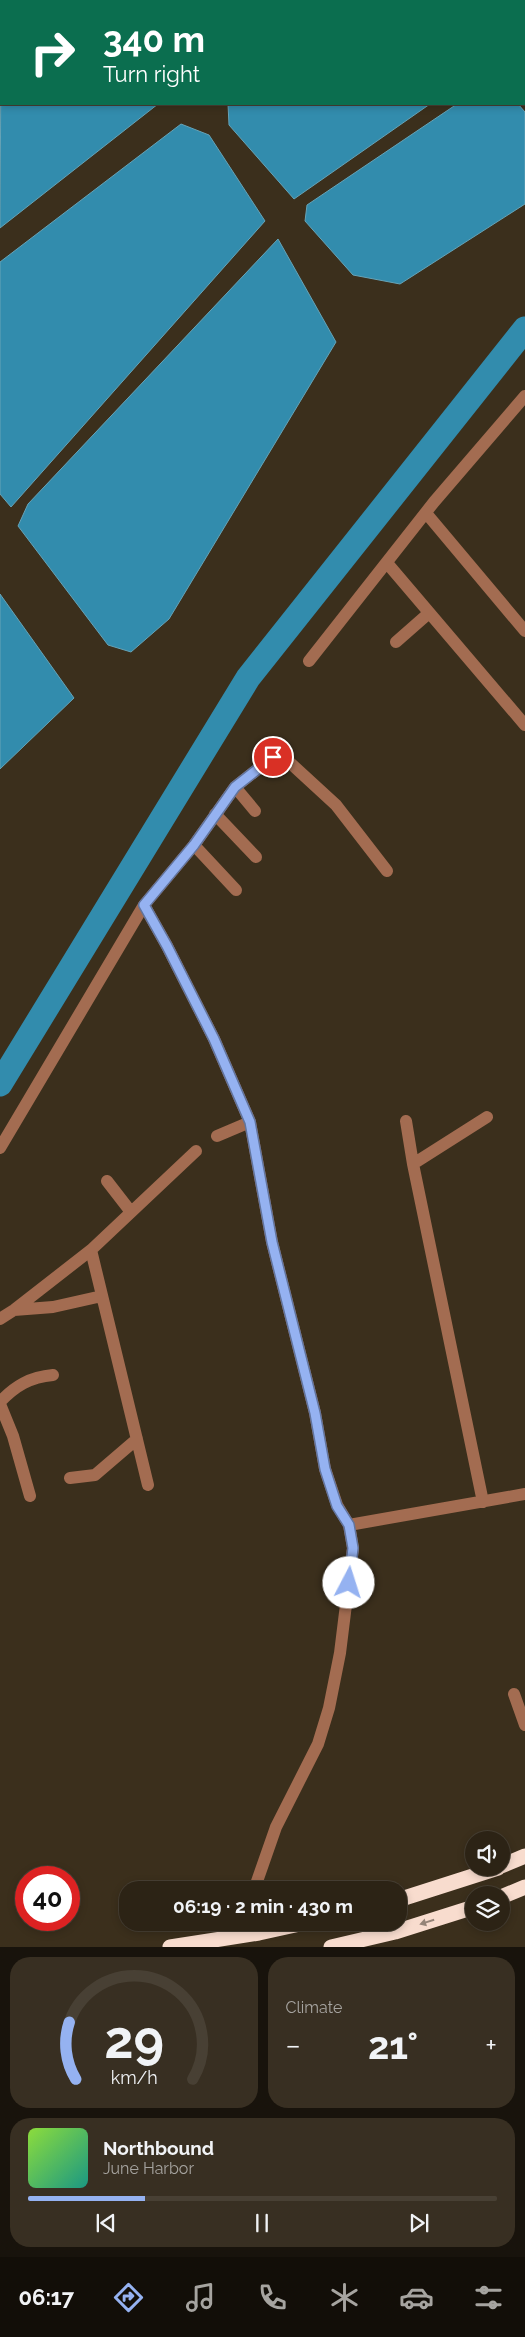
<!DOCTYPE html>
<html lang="en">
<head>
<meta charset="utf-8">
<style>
	:root { --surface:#2c2315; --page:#382f22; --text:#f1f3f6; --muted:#a6a4a0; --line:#484034; --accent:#95b2f1 }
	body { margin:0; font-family:Raleway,sans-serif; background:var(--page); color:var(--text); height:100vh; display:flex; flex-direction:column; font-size:19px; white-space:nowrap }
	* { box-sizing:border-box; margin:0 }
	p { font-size:16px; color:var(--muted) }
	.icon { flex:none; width:28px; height:28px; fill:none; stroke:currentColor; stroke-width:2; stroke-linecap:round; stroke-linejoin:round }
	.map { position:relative; height:1947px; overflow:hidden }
	.drawer { display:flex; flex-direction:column; gap:10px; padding:10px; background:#18130c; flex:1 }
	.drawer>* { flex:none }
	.top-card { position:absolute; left:0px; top:0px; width:525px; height:105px; box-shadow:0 2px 8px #0003,0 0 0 1px var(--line); background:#0b6e4f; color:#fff; overflow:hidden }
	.buttons { position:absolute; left:465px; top:1831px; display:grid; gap:10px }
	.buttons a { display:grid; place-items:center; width:45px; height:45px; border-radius:50%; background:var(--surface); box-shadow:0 2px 8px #0003,0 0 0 1px var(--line); font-size:25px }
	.speed { position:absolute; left:15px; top:1866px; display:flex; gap:10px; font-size:25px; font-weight:700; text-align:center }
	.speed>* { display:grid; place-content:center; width:65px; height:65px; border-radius:50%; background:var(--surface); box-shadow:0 2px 8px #0003,0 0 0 1px var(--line); line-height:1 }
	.speed .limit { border:8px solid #d22; background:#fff; color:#111 }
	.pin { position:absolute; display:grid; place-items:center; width:42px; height:42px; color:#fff; margin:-21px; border:2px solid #fff; border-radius:50%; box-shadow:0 1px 5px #0007 }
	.me { position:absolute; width:55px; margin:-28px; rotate:5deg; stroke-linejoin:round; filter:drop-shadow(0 0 4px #0008) }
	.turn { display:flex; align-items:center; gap:18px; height:105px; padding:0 20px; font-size:22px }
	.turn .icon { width:65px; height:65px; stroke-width:2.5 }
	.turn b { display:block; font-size:35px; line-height:42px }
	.big { font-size:38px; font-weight:700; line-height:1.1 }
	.drawer .widget { flex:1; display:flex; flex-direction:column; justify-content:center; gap:8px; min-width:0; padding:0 18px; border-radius:20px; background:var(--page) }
	.drawer .dial { align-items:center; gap:0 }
	.dial svg { height:130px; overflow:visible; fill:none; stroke:var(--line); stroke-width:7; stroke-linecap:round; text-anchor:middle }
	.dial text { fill:var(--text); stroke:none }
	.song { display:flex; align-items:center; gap:15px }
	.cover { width:60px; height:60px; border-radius:8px; background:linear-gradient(135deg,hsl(90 70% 55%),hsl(170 70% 35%)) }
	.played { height:5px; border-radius:2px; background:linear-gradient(90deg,var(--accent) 25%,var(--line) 25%) }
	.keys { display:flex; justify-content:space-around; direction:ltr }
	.heat { display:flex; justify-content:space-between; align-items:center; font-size:28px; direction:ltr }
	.drawer .tiles { flex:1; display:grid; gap:10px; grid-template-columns:1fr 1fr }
	.widget:last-child { grid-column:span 2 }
	.trip { position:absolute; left:119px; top:1881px; width:288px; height:50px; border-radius:20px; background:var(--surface); box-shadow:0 2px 8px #0003,0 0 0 1px var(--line); font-weight:700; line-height:50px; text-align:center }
	.menu { display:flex; height:80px; justify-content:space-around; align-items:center; background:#120e08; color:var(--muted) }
	.menu .icon { width:35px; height:35px }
	.menu .selected { color:var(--accent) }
	.menu b { font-size:22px; color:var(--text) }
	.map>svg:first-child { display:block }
	.water { fill:#328cad; stroke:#66a3b7 }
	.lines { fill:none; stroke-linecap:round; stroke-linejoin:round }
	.river { stroke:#328cad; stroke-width:25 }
	.minor { stroke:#a36c51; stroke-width:12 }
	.highway { stroke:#f8dcce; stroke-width:15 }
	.oneway { fill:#958478 }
	.route-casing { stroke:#61749d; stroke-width:12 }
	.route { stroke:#95b2f1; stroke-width:9 }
</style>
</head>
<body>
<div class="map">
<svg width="525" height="1947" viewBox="0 0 525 1947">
	<rect width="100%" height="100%" fill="#3b2f1c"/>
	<path class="water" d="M 1,46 L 1,104 L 158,104 L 0,228 Z
		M 228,104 L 430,104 L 294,199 L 229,125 Z
		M 457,104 L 518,104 L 525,112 L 525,204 L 400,284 L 353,275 L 305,221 L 307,205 Z
		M 181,124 L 209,135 L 265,221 L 11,507 L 0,494 L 0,262 Z
		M 278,239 L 336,342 L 169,619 L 131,652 L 108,645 L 18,526 L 28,504 Z
		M 0,594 L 74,698 L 0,769 Z"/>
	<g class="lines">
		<path class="river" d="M 0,1084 L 248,678 L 525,329"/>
		<path class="minor" d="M 426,513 L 525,631
			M 387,563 L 525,725
			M 396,642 L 429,613
			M 309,661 L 434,502 L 525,396
			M 235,787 L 255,811
			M 215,814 L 256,857
			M 194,845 L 236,890
			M 406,1121 L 413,1164 L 483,1502
			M 217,1136 L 250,1122
			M 0,1148 L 144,905
			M 413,1164 L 487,1117
			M 107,1181 L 131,1212
			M 91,1250 L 148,1485
			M 14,1310 L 53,1307 L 102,1296
			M 0,1319 L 14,1310 L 91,1250 L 196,1151
			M 0,1402 C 15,1386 30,1377 53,1375
			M 0,1404 L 13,1436 L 30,1496
			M 70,1478 L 95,1475 L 137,1439
			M 349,1525 L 525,1494
			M 514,1694 L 525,1725
			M 254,1890 L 276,1827 L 318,1744 L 329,1708 L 340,1653 L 353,1548 L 349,1525 L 337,1505 L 325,1469 L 315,1413 L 272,1242 L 250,1122 L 214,1039 L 167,946 L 144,905 L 194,845 L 235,787 L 273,757 L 279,756 L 286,759 L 336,805 L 387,871"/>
		<path class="highway" d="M 501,1866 L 525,1856
			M 501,1897 L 525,1887
			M 398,1900 L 498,1868
			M 170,1947 L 259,1933 L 309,1922
			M 331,1947 L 395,1932 L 474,1907"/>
	</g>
	<defs><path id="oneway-solid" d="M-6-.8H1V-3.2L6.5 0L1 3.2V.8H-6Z" transform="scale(1.25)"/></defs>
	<use class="oneway" href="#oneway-solid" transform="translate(427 1922) rotate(163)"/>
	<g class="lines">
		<defs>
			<path id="route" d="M 273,757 L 235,787 L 194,845 L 144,905 L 167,946 L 214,1039 L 250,1122 L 272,1242 L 315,1413 L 325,1469 L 337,1506 L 349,1525 L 353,1548 L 349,1583"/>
		</defs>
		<use href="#route" class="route-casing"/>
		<use href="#route" class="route"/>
	</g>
</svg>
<div class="buttons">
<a><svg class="icon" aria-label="sound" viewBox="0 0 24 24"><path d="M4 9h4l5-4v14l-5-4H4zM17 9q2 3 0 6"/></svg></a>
<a><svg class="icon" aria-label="layers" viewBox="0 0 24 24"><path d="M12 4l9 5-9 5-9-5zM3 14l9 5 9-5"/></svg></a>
</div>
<div class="speed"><div class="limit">40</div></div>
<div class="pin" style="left:273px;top:757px;background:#d93025"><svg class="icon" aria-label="arrive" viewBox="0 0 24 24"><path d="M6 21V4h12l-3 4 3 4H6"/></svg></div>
<svg class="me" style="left:349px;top:1583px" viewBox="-20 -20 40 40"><circle r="19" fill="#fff"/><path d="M0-13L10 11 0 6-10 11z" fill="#95b2f1"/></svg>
<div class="trip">06:19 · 2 min · 430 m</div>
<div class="top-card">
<div class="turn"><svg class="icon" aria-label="right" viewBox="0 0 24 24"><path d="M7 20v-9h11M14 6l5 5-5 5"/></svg><div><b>340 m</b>Turn right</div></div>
</div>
</div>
<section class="drawer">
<div class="tiles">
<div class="widget dial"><svg viewBox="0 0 100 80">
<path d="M14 69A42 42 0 1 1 86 69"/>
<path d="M14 69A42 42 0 0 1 10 34" stroke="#95b2f1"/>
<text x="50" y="56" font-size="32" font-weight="700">29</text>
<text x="50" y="72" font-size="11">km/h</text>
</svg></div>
<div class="widget"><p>Climate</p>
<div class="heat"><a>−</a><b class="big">21°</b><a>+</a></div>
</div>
<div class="widget">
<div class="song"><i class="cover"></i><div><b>Northbound</b><p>June Harbor</p></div></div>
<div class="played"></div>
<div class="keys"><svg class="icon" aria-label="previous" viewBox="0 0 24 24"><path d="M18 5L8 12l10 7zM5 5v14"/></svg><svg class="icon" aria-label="pause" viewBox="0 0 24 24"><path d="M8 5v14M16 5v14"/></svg><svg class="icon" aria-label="next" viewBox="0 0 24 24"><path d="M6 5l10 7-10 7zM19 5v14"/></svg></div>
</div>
</div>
</section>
<nav class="menu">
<b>06:17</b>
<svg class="icon selected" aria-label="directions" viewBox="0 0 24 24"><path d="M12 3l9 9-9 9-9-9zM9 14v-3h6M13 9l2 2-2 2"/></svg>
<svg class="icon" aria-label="music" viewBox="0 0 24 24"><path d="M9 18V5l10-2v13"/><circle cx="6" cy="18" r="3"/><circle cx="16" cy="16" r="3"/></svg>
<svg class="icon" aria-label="phone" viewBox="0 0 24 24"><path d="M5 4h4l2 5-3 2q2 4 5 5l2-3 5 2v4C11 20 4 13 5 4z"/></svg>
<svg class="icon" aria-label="climate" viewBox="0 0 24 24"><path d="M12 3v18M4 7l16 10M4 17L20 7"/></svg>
<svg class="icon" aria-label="car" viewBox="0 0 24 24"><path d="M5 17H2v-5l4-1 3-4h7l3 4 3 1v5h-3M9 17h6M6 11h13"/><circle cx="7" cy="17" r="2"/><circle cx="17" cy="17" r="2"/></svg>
<svg class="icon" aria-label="filters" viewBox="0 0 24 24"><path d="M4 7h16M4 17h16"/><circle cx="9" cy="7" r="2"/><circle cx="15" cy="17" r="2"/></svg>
</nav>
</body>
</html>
